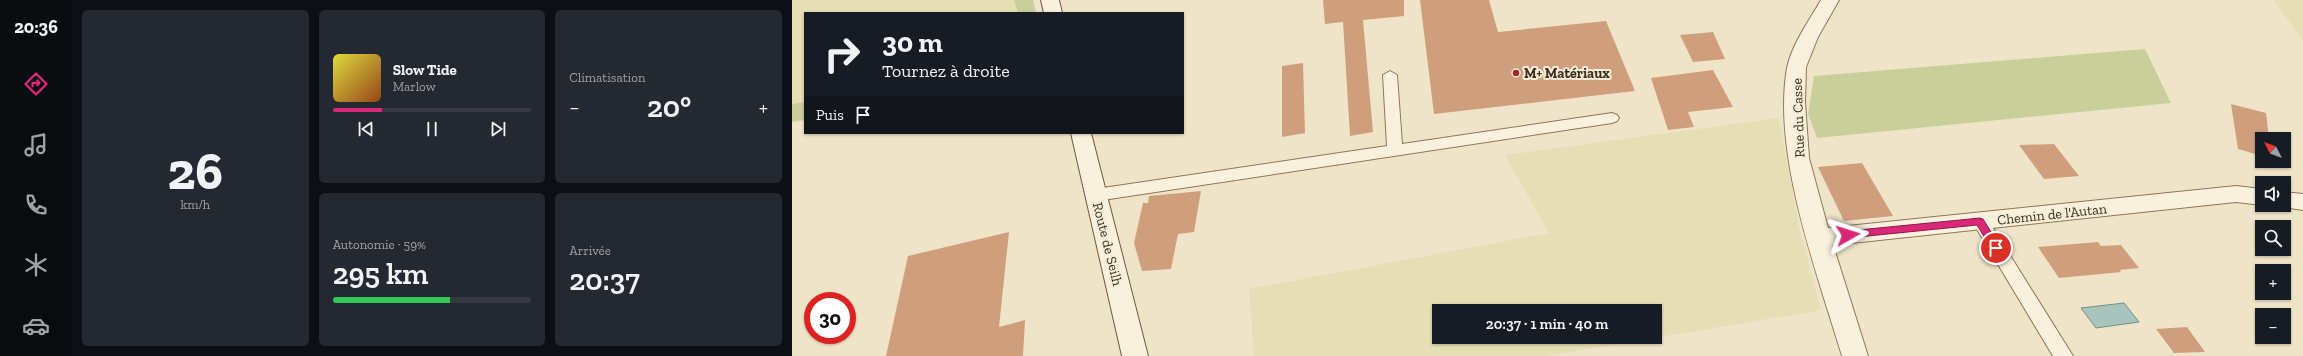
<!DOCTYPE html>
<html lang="fr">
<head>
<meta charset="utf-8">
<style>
	:root { --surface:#171b24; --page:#242831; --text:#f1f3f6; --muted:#9ea1a6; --line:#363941; --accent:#db2777 }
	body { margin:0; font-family:"Zilla Slab",serif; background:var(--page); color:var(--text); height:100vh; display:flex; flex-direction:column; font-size:15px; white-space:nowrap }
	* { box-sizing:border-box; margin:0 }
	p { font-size:13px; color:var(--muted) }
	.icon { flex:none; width:22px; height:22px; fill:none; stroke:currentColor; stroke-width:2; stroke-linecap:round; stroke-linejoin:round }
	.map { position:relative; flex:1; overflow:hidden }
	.sheet { display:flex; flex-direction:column; gap:10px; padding:10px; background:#0d0f14; width:720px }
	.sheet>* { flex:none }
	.hud { position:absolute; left:12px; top:12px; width:380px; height:122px; border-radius:0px; box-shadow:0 1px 3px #0004; background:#171b24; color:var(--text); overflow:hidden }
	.needle { width:26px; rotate:312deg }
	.buttons { position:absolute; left:1463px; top:132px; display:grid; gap:8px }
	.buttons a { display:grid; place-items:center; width:36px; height:36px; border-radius:0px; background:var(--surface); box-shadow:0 1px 3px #0004; font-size:20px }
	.speed { position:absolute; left:12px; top:292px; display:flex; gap:8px; font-size:20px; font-weight:700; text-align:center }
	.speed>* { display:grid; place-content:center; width:52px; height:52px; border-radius:50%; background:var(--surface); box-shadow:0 1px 3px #0004; line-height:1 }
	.speed .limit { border:6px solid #d22; background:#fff; color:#111 }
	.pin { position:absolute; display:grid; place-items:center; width:34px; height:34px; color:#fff; margin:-17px; border:2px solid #fff; border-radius:50%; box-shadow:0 1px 4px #0007 }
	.me { position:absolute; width:44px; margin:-22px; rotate:84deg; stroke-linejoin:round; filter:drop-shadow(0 0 3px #0008) }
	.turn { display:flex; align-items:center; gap:14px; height:84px; padding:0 12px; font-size:18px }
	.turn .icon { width:52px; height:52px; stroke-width:2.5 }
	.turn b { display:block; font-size:28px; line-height:34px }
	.then { display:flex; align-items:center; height:38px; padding:0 12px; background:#0003; gap:8px; font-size:15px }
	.big { font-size:30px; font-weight:600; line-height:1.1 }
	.sheet .tile { flex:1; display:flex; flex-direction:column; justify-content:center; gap:6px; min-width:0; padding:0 14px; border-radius:6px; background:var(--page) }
	.sheet .dial { align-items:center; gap:0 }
	.dial b { font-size:52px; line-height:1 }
	.song { display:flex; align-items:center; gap:12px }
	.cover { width:48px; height:48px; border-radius:6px; background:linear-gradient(135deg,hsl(60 70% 55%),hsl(20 70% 35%)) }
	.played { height:4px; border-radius:2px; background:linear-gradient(90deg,var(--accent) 25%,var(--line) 25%) }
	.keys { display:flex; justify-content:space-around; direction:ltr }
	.heat { display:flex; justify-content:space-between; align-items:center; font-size:22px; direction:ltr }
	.charge { height:6px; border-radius:3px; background:linear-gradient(90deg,#34c759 59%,var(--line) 0) }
	.sheet .tiles { flex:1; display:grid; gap:10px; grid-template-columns:repeat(3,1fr) }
	.tile:first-child { grid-row:span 2 }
	.trip { position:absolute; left:640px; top:304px; width:230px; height:40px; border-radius:0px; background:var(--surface); box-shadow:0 1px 3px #0004; font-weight:600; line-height:40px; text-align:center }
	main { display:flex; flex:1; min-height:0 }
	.menu { display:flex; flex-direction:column; width:72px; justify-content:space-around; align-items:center; background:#090b0e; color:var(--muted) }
	.menu .icon { width:28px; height:28px }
	.menu .active { color:var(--accent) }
	.menu b { font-size:18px; color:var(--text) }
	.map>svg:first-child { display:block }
	.farmland { fill:#e6deb5; fill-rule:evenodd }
	.green { fill:#c9cf9b }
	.water { fill:#a9c4bc; stroke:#6f938a }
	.building { fill:#cf9f7d }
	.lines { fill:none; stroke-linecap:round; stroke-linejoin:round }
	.lane-casing { stroke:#8d765c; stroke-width:2 }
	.street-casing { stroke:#8d765c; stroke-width:2 }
	.secondary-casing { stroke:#6f573f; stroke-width:2 }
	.lane { fill:#faf1dc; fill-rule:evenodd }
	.street { fill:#faf1dc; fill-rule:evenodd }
	.secondary { fill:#faf1dc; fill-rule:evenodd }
	.route { fill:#db2777; stroke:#8e194d }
	.poi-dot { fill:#9e2a2b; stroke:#f7eed8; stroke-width:1.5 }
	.labels { text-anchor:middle; stroke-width:4; stroke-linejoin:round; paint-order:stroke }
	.poi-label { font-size:14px; font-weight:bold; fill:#3d2e20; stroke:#f7eed8; text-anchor:start }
	.street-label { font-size:14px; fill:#3d2e20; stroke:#f7eed8 }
</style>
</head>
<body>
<main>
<nav class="menu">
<b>20:36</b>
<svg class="icon active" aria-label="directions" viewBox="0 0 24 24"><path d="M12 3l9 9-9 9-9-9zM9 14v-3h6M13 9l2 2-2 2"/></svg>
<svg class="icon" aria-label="music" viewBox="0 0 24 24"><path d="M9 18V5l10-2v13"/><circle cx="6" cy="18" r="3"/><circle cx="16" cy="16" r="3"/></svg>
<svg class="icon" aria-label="phone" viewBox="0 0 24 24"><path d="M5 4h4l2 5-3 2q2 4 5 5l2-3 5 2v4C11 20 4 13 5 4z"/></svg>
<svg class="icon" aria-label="climate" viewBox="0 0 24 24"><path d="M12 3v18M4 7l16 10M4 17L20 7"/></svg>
<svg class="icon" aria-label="car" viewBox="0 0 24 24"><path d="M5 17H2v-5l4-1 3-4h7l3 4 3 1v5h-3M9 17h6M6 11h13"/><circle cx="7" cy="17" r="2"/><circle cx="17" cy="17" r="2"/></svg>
</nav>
<section class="sheet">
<div class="tiles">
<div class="tile dial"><b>26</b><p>km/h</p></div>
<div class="tile">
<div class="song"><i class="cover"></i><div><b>Slow Tide</b><p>Marlow</p></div></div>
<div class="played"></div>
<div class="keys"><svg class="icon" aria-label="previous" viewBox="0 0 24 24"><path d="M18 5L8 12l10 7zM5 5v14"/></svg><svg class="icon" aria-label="pause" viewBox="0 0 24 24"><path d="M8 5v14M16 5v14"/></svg><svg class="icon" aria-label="next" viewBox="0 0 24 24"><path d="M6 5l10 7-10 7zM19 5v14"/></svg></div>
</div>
<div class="tile"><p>Climatisation</p>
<div class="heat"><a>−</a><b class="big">20°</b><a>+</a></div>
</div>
<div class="tile"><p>Autonomie · 59%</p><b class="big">295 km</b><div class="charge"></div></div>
<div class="tile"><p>Arrivée</p><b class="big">20:37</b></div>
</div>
</section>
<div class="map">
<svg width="1511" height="356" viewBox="0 0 1511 356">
	<rect width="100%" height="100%" fill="#f0e4c8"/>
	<path class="farmland" d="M 0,0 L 222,0 L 226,13 L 13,13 L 13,102 L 0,104 Z
		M 1482,0 L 1511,0 L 1511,41 Z
		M 987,118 L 1007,227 L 1029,310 L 753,356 L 462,356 L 457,289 L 757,233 L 713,155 ZM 647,311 L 863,311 L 863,337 L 647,337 Z"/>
	<path class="green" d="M 222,0 L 241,0 L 244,13 L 226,13 Z
		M 1353,49 L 1379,103 L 1025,138 L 1016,114 L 1022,76 Z
		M 13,102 L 13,120 L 0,122 L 0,104 Z"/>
	<path class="water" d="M 1332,303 L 1347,322 L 1304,328 L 1289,308 Z"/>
	<path class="building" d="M 531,0 L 612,0 L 612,16 L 571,20 L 581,132 L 558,136 L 551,22 L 533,24 Z
		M 628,0 L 697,0 L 706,32 L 814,21 L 843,91 L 642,114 Z
		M 921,32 L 933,59 L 901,62 L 888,35 Z
		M 511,63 L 513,133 L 490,137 L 490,66 Z
		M 921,70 L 941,107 L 896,112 L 902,127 L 876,130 L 859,78 Z
		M 1439,104 L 1474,113 L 1477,139 L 1470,139 L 1470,156 L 1446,149 Z
		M 1262,144 L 1287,176 L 1252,179 L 1227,145 Z
		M 1070,163 L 1101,216 L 1052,221 L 1026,167 Z
		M 409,191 L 402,232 L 386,234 L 379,269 L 350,271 L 342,243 L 351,203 L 356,203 L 357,196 Z
		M 217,232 L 207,327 L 233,320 L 231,356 L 94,356 L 116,256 Z
		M 1306,242 L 1309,246 L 1329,245 L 1347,268 L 1328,270 L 1329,272 L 1267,278 L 1246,247 Z
		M 1395,327 L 1413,352 L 1382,353 L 1364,329 Z"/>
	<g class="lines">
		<defs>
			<path id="lane" d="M 598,71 L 605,75 L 610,144 L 820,113 L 825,115 L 827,118 L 825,121 L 820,123 L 304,201 L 298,199 L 296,195 L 298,191 L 304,189 L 595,146 L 591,75 Z
				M 1188,215 L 1194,217 L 1281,356 L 1261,356 L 1180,221 L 1182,217 Z"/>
			<path id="street" d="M 1029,0 L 1047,0 L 1026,37 L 1014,67 L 1013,102 L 1017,158 L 1036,228 L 1444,186 L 1470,189 L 1470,205 L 1444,202 L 1041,245 L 1076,356 L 1050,356 C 1025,273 980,154 995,68 C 1000,44 1017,21 1029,0 Z
				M 1492,192 L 1511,194 L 1511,210 L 1484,206 L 1492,205 Z"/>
			<path id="secondary" d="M 249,0 L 267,0 L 270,13 L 252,13 Z
				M 279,133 L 299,133 L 356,356 L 330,356 Z"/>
		</defs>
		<use href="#lane" class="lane-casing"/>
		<use href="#street" class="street-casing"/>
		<use href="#secondary" class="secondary-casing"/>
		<use href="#lane" class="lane"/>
		<use href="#street" class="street"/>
		<use href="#secondary" class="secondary"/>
	</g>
	<path class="route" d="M 1188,218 L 1191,219 L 1209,248 L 1208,251 L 1201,251 L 1185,225 L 1056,238 L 1051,235 L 1056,231 Z"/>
	<circle class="poi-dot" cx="724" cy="73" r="4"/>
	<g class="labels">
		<g class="poi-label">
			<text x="732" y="78">M+ Matériaux</text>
		</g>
		<g class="street-label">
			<text transform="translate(1006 118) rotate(-92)" y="5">Rue du Casse</text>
			<text transform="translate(1260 214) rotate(-6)" y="5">Chemin de l'Autan</text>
			<text transform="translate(316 244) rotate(76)" y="5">Route de Seilh</text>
		</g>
	</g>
</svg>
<div class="buttons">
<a><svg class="needle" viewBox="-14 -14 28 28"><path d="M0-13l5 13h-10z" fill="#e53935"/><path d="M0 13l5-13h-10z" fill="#9ea1a6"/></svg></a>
<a><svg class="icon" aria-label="sound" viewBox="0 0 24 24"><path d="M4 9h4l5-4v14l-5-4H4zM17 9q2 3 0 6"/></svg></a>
<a><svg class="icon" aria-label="search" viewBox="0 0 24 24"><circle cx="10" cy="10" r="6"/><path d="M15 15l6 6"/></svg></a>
<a>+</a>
<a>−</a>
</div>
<div class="speed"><div class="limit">30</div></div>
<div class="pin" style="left:1204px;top:248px;background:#d93025"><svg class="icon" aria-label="arrive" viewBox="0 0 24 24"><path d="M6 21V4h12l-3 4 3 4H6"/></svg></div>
<svg class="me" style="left:1056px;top:235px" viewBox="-20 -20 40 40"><path d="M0-17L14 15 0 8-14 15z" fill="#db2777" stroke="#fff" stroke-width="4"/></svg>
<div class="trip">20:37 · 1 min · 40 m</div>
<div class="hud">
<div class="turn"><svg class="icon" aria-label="right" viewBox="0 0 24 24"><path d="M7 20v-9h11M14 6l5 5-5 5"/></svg><div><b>30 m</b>Tournez à droite</div></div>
<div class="then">Puis<svg class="icon" aria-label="arrive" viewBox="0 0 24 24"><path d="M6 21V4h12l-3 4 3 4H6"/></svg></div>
</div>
</div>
</main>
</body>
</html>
